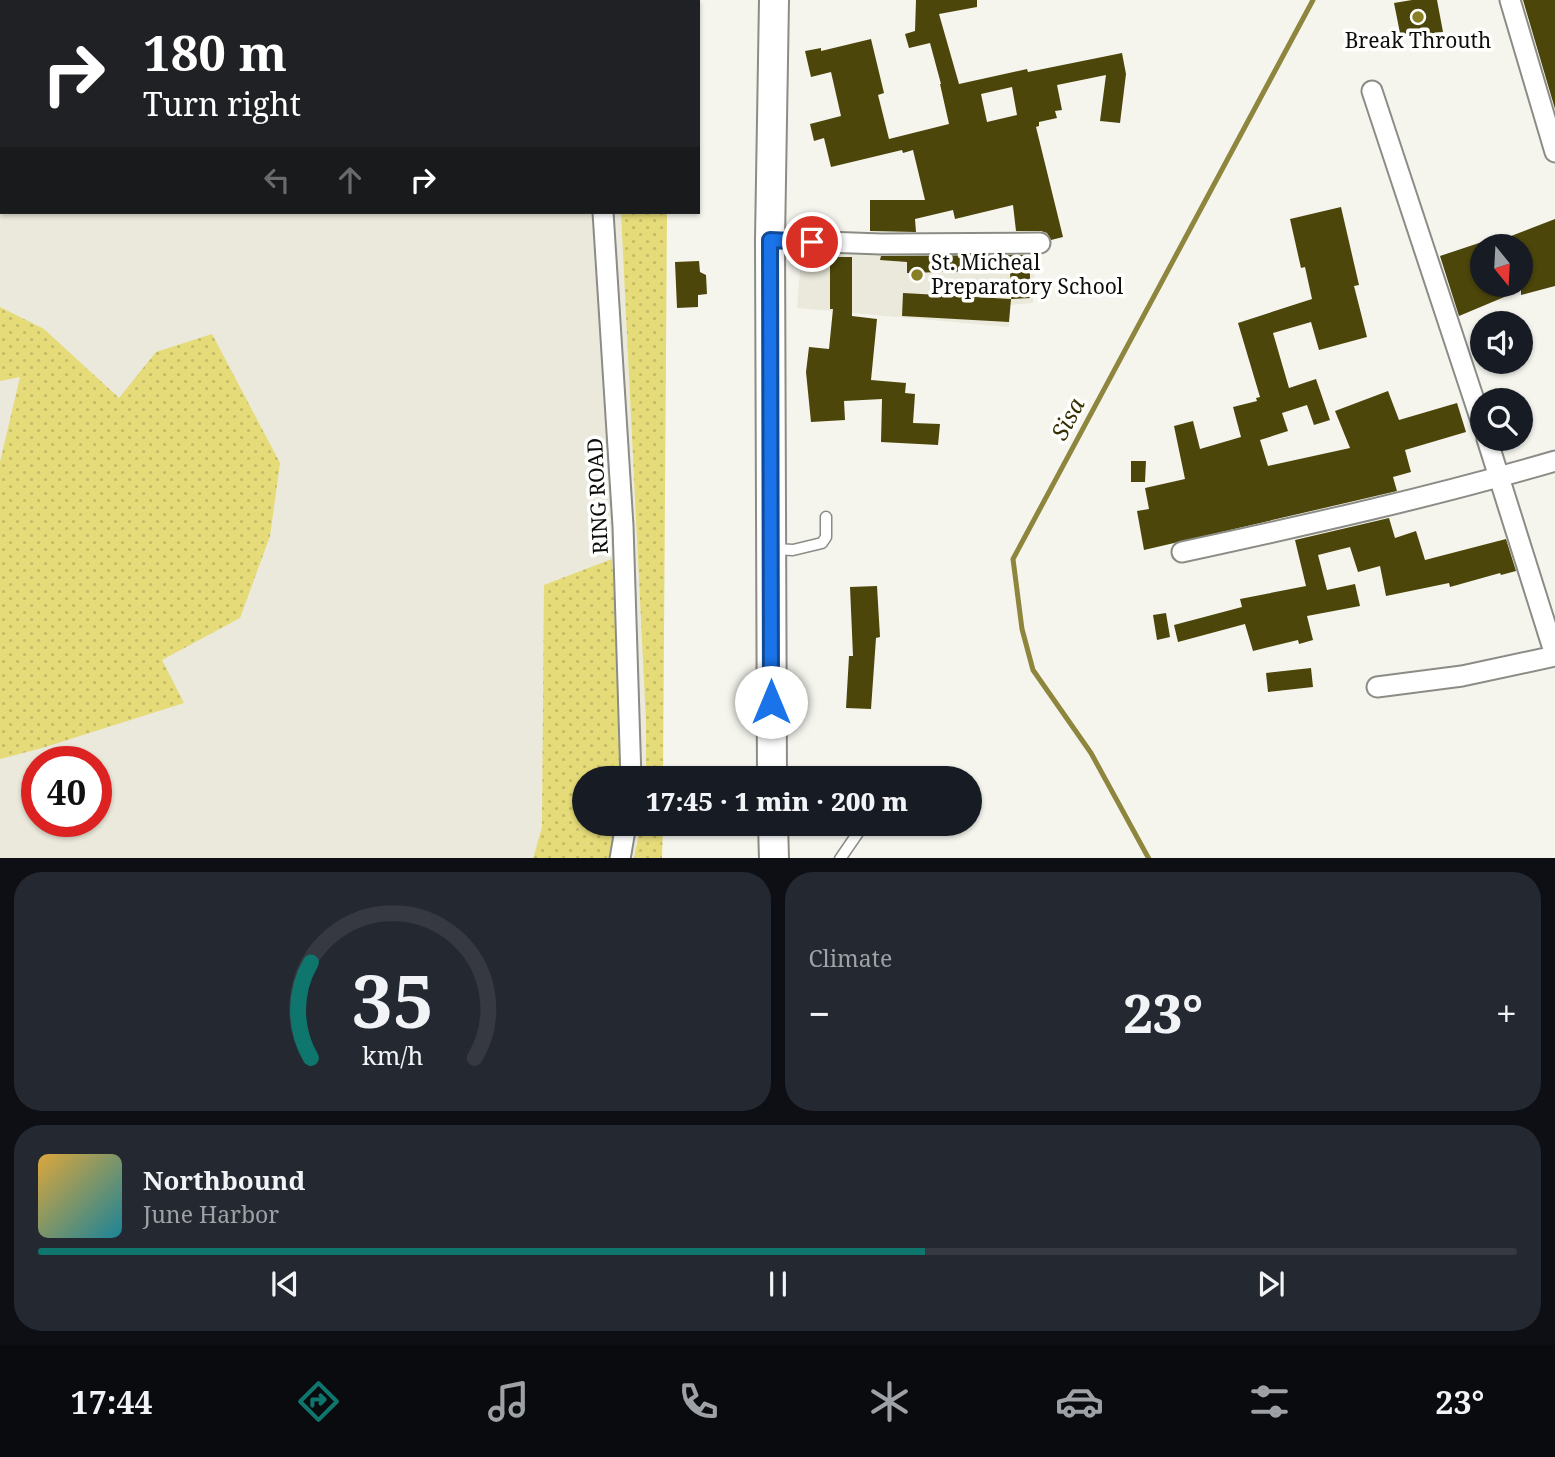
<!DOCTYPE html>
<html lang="en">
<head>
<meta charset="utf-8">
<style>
	:root { --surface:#171b24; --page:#242831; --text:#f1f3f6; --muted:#9ea1a6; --line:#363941; --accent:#0f766e }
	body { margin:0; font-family:"Noto Serif",serif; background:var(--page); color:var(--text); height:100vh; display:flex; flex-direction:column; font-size:26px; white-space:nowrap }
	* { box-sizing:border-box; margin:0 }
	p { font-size:23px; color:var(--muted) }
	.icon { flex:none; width:38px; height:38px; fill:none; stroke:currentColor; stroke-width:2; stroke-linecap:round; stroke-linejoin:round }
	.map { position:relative; height:858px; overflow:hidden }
	.drawer { display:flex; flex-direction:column; gap:14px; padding:14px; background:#0d0f14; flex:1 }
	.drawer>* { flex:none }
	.hud { position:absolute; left:0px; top:0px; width:700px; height:214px; box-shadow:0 2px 5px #0004; background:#202124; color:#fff; overflow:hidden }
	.needle { width:46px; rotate:162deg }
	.controls { position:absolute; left:1470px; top:234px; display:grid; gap:14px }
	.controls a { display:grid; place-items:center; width:63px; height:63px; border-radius:50%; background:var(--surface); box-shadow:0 2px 5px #0004; font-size:35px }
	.speed { position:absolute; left:21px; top:746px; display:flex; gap:14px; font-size:35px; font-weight:700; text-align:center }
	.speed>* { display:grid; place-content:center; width:91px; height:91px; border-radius:50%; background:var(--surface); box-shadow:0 2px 5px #0004; line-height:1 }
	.speed .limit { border:10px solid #d22; background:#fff; color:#111 }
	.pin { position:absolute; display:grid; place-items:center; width:60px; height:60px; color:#fff; margin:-30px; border:4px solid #fff; border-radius:50%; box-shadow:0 2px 7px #0007 }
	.me { position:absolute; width:77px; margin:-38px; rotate:0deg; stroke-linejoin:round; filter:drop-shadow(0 0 5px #0008) }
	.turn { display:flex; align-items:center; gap:24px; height:147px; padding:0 28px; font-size:32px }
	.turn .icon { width:91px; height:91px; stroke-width:2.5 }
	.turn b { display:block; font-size:49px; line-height:60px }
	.lanes { display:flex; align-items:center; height:66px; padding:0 28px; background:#0003; justify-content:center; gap:35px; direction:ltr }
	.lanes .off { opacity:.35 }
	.big { font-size:52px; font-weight:800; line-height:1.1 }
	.drawer .card { flex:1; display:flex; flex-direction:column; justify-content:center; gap:10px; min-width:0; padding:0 24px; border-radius:28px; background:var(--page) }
	.drawer .dial { align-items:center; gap:0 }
	.dial svg { height:182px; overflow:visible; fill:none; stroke:var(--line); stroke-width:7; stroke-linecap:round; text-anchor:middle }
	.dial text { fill:var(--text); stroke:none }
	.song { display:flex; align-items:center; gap:21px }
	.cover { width:84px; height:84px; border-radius:10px; background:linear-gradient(135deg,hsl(40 70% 55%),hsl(190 70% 35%)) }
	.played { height:7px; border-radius:4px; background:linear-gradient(90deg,var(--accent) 60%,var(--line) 60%) }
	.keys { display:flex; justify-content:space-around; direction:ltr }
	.heat { display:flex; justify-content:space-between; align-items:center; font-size:38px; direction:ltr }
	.drawer .tiles { flex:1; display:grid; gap:14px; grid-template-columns:1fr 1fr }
	.card:last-child { grid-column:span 2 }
	.trip { position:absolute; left:572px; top:766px; width:410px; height:70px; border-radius:35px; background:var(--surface); box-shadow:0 2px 5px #0004; font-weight:800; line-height:70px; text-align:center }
	.tabs { display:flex; height:112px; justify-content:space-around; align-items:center; background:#090b0e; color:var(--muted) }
	.tabs .icon { width:49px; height:49px }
	.tabs .active { color:var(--accent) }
	.tabs b { font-size:32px; color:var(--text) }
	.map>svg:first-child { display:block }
	.built { fill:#eae9db; fill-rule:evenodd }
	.grass { fill:url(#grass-dots) }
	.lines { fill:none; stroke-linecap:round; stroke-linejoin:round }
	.stream { stroke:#8e863d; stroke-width:5 }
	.building { fill:#4c460b; fill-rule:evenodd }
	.lane-casing { stroke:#8c8c86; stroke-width:13 }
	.street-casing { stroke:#8c8c86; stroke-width:23 }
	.secondary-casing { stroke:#8c8c86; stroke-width:32 }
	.lane { stroke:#fff; stroke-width:10 }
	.street { stroke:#fff; stroke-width:19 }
	.secondary { stroke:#fff; stroke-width:28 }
	.route-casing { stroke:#114b97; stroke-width:18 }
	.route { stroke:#1a73e8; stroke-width:12 }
	.poi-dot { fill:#897f26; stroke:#fffffe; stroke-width:2.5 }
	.labels { text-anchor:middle; stroke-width:7; stroke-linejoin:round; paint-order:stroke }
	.poi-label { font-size:21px; fill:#0d0d0b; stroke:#fffffe }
	.street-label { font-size:21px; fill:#0d0d0b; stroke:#fffffe }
	.water-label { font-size:23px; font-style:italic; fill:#363103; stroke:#fffffe }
</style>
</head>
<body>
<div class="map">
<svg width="1555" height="859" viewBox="0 0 1555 859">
	<defs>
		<pattern id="grass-dots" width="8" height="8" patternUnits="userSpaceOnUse" patternTransform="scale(1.75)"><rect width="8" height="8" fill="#e5db78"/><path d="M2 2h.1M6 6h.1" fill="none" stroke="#c3bb66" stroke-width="1.8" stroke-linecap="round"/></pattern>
	</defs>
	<rect width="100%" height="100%" fill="#f5f5ee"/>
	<path class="built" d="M 0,0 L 667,0 L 2,2 L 2,212 L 666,212 L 662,779 L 584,779 L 584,824 L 662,824 L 662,858 L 0,858 ZM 37,761 L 96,761 L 96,821 L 37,821 Z
		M 802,245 L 1036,245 L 1033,303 L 1010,305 L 1009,327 L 797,308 Z"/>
	<path class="grass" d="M 342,0 L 472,0 L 344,2 Z
		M 621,212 L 667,212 L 663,779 L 646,779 L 646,721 Z
		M 0,307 L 44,329 L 119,398 L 156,352 L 212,334 L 280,463 L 270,536 L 240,618 L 162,660 L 184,703 L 42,748 L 0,759 L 0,462 L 20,377 L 0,381 Z
		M 612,559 L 624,778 L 584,779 L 584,824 L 619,824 L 614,858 L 533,859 L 542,827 L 544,585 Z
		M 641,824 L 663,824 L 662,858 L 634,858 Z"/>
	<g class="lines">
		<path class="stream" d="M 1149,859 L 1091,753 L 1033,670 L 1022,629 L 1013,559 L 1313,0"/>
	</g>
	<path class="building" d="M 916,0 L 977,0 L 977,7 L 939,14 L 959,84 L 1027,69 L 1028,72 L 1122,53 L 1126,74 L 1120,123 L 1100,121 L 1106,75 L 1057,85 L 1062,110 L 1055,111 L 1057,118 L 1039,122 L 1039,126 L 1036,127 L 1063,237 L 1051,240 L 1047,233 L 1041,231 L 1016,231 L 1013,205 L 955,219 L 953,210 L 915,219 L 916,232 L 870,231 L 870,200 L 925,200 L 913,150 L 903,153 L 902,150 L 831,167 L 824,138 L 814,141 L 810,124 L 841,116 L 831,72 L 811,77 L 805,51 L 821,48 L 821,51 L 871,39 L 884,93 L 878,95 L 889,139 L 949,124 L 940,84 L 941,84 L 930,43 L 909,48 L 905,34 L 915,31 ZM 1012,87 L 1017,115 L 987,122 L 981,94 Z
		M 1412,0 L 1437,0 L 1443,32 L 1401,38 L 1394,3 Z
		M 1523,0 L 1555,0 L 1555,109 Z
		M 1341,207 L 1359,285 L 1354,286 L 1367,337 L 1319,350 L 1311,322 L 1273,333 L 1289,388 L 1316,379 L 1330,420 L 1314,425 L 1307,405 L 1282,413 L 1288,431 L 1260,440 L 1268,466 L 1350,448 L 1335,411 L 1388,391 L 1399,420 L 1457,403 L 1466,432 L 1405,450 L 1411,472 L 1393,477 L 1397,491 L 1144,550 L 1137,511 L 1149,509 L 1145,488 L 1185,479 L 1174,426 L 1193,421 L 1200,449 L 1241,437 L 1233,407 L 1257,401 L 1256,398 L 1260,397 L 1238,323 L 1312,299 L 1305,267 L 1301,268 L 1290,219 Z
		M 1555,219 L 1555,286 L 1521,295 L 1521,290 L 1459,316 L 1440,256 L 1482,242 L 1482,285 L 1521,285 L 1521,247 L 1485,246 Z
		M 1030,255 L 1030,298 L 1011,299 L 1010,270 L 907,273 L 907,262 L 880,260 L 881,256 Z
		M 830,257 L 852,257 L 852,316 L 877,319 L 871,380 L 906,383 L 905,393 L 915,394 L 913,423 L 940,424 L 938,445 L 881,442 L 882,399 L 844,401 L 845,420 L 811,422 L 806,372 L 809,347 L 829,349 L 833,309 L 830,309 Z
		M 699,261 L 700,272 L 706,275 L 707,294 L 698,295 L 698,307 L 677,308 L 675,262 Z
		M 903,293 L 1011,299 L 1009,322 L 902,316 Z
		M 1131,461 L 1146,461 L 1145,482 L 1131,482 Z
		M 1389,518 L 1395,538 L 1416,531 L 1425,560 L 1506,539 L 1516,571 L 1501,575 L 1500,573 L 1450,587 L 1449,583 L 1386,596 L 1380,566 L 1358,572 L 1350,547 L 1318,555 L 1327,590 L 1355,584 L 1360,606 L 1307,616 L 1313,640 L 1299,644 L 1298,640 L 1253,651 L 1245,624 L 1178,642 L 1174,625 L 1242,607 L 1240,599 L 1306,586 L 1295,540 Z
		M 877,586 L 880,637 L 876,638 L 871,709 L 846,708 L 849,656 L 853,656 L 850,587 Z
		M 1166,613 L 1170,637 L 1157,640 L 1153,615 Z
		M 1311,668 L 1313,687 L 1268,692 L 1266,673 Z"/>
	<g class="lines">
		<defs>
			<path id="lane" d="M 774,549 L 793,550 L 822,543 L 826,537 L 826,517
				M 897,779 L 899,776
				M 840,859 L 864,824"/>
			<path id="street" d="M 591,0 L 591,2
				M 1510,0 L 1555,152
				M 1372,91 L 1482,424
				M 603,212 L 623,526 L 631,779
				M 770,240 L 881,244 L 1040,243
				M 1487,439 L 1555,655
				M 1182,552 C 1307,525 1432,497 1555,461
				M 1377,687 L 1462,676 L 1555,656
				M 620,859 L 626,824"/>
			<path id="secondary" d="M 772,779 L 770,240 L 774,0
				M 773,824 L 774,859"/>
		</defs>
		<use href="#lane" class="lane-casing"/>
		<use href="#street" class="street-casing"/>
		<use href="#secondary" class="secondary-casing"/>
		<use href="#lane" class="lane"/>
		<use href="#street" class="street"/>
		<use href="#secondary" class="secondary"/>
	</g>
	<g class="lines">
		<defs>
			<path id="route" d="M 771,702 L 770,240 L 812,242"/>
		</defs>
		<use href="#route" class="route-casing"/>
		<use href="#route" class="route"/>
	</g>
	<g class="poi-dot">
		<circle cx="1418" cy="17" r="7"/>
		<circle cx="917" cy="275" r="7"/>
	</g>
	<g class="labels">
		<g class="poi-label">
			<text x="1418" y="48">Break Throuth</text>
			<text x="931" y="270" text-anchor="start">St. Micheal<tspan x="931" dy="24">Preparatory School</tspan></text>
		</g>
		<g class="street-label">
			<text transform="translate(598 496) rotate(-93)" y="7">RING ROAD</text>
		</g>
		<g class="water-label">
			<text transform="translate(1068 419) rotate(-62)" y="8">Sisa</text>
		</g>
	</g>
</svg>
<div class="controls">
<a><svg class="needle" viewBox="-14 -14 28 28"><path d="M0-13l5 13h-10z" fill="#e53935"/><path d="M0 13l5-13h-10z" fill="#9ea1a6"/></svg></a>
<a><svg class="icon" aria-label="sound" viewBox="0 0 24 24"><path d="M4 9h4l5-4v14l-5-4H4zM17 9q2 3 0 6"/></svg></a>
<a><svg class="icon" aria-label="search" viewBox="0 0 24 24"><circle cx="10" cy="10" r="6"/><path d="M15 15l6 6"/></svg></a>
</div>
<div class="speed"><div class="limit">40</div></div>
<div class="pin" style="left:812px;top:242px;background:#d93025"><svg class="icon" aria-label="arrive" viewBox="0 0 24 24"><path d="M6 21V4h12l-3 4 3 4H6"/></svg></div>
<svg class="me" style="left:771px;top:702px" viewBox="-20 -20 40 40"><circle r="19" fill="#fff"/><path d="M0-13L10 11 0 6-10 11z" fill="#1a73e8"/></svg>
<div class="trip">17:45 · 1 min · 200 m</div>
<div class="hud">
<div class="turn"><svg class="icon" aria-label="right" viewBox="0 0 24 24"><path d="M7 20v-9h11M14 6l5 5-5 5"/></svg><div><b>180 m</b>Turn right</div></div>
<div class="lanes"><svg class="icon off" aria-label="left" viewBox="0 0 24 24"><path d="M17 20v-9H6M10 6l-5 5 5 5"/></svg><svg class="icon off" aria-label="ahead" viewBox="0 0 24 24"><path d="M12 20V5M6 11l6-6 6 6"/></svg><svg class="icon" aria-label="right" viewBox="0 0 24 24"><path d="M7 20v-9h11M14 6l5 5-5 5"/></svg></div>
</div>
</div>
<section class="drawer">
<div class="tiles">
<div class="card dial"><svg viewBox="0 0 100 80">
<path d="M14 69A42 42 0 1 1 86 69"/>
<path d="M14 69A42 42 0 0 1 14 27" stroke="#0f766e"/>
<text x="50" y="56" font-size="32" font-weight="700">35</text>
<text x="50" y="72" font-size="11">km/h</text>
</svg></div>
<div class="card"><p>Climate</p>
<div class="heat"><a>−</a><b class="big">23°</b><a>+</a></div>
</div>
<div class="card">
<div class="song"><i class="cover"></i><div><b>Northbound</b><p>June Harbor</p></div></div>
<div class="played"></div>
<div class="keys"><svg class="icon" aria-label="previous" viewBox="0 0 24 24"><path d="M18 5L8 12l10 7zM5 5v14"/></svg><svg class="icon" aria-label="pause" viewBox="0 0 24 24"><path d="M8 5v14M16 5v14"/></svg><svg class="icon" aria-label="next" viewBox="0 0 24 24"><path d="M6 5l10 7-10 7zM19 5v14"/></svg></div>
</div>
</div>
</section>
<nav class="tabs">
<b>17:44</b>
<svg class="icon active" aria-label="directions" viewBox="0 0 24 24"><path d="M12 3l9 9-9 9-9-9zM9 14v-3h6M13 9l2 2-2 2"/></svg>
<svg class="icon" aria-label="music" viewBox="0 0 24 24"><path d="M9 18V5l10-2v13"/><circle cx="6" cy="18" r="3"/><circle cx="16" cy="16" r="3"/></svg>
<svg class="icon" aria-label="phone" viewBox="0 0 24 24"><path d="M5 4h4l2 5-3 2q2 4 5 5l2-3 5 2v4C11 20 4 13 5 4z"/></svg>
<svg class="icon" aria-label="climate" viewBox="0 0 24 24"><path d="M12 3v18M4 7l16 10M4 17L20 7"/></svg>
<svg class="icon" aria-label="car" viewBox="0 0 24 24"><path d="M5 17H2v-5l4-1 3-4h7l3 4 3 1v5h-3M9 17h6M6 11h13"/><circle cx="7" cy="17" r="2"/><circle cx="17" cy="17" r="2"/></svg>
<svg class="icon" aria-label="filters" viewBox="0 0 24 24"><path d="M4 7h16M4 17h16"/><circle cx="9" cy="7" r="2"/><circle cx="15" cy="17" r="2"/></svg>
<b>23°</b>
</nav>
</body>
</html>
